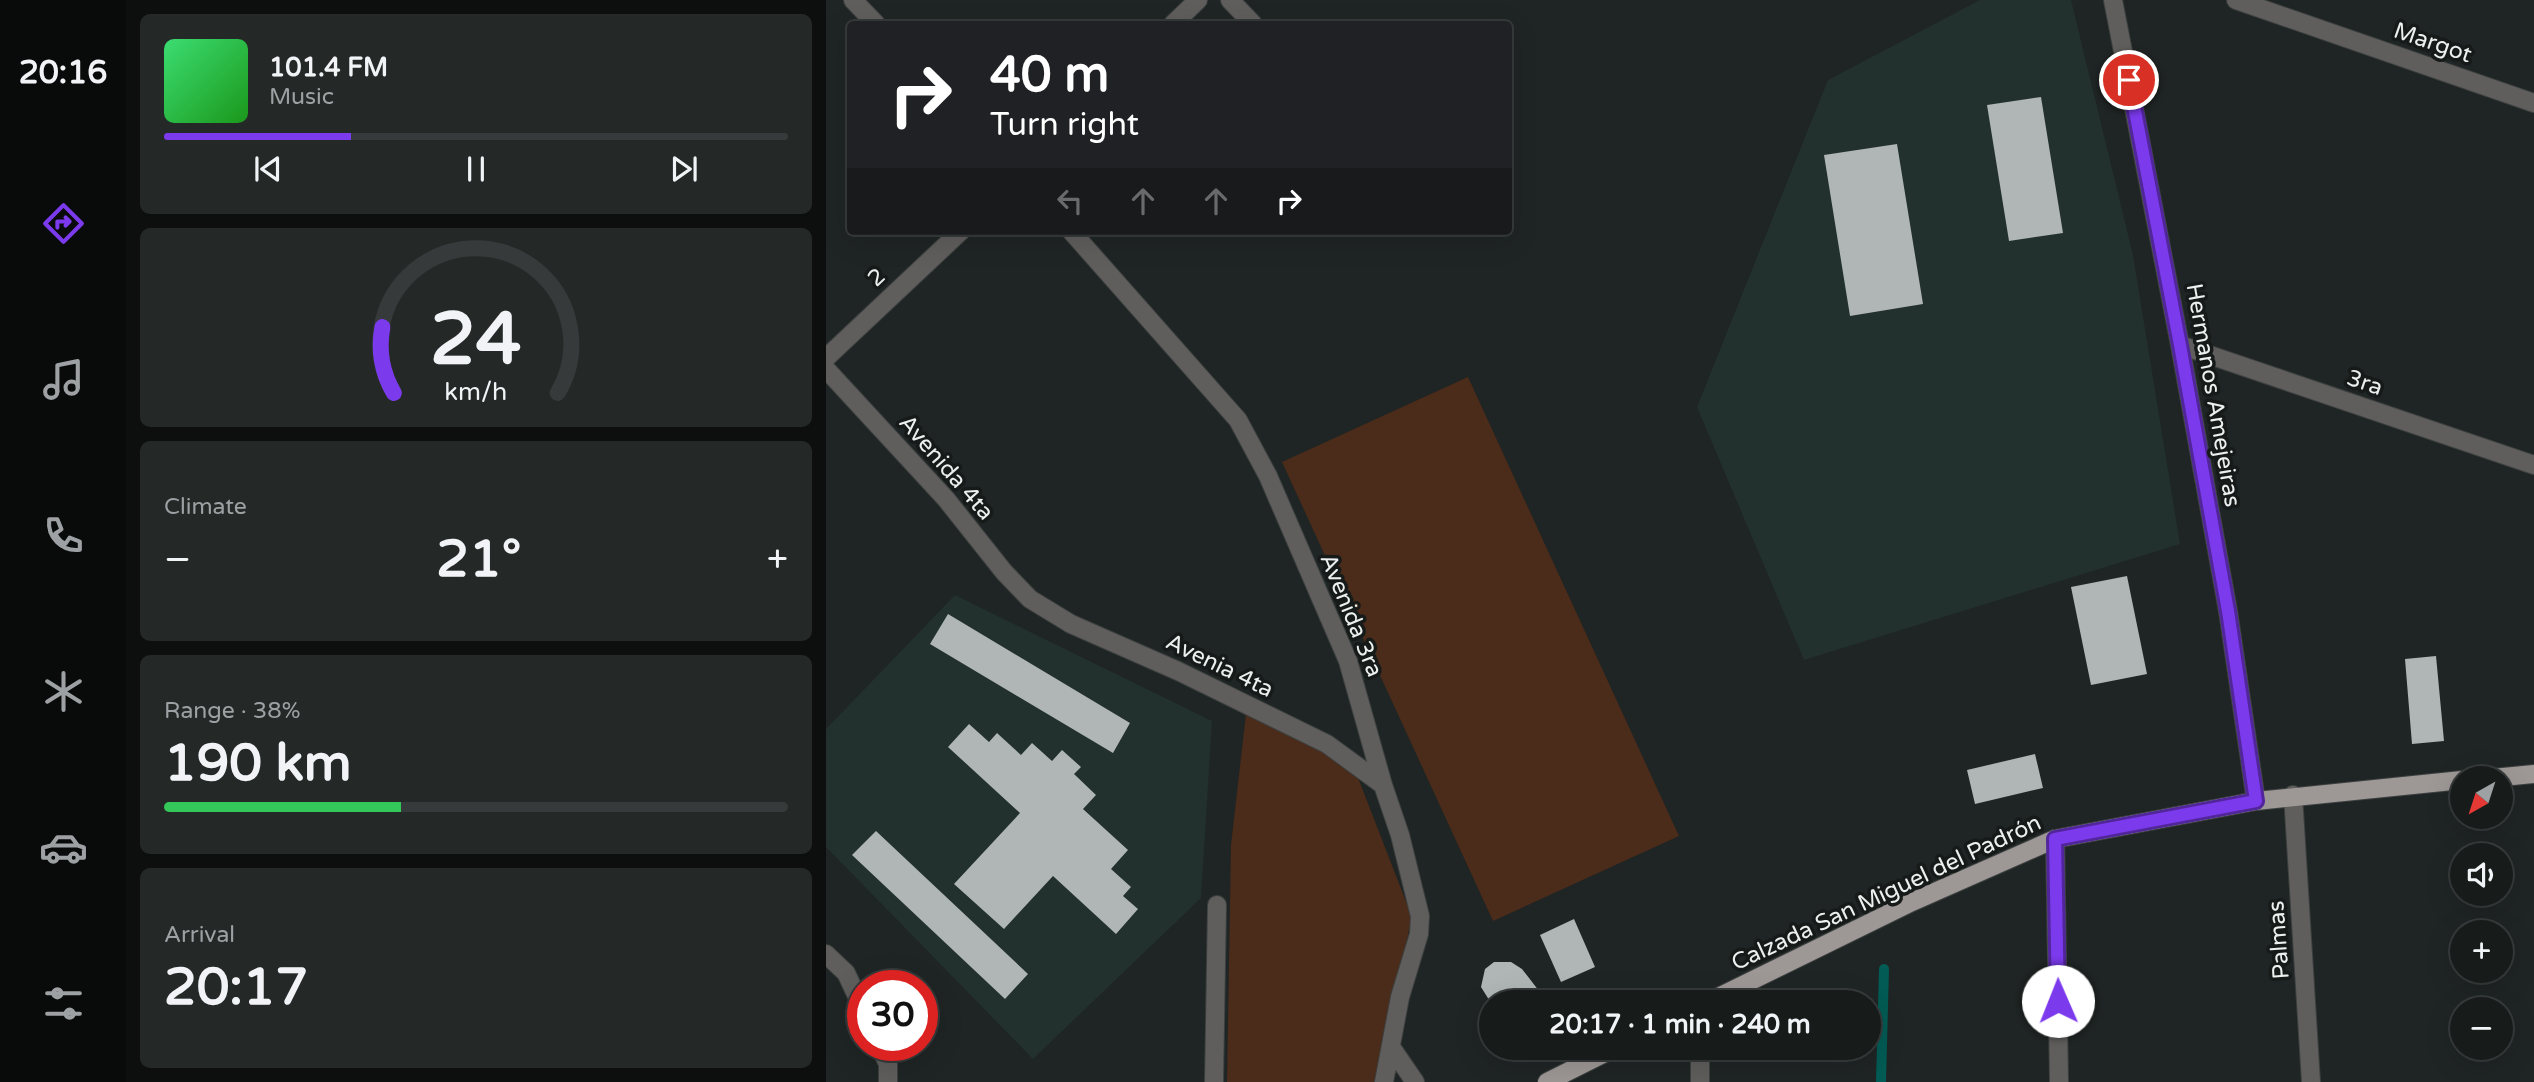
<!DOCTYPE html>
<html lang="en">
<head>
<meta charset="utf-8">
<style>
	:root { --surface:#171c1b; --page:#242928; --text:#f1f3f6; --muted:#9ea1a3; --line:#363a3a; --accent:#7c3aed }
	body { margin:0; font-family:"Varela Round",sans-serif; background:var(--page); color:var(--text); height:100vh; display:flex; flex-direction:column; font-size:26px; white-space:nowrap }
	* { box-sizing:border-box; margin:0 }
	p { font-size:23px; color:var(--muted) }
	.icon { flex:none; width:38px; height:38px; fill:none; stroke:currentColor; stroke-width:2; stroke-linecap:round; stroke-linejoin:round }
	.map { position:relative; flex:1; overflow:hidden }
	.side { display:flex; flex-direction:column; gap:14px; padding:14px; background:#0d0f0f; width:700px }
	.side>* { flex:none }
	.guide { position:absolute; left:21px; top:21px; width:665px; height:214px; border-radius:7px; box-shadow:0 7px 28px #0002,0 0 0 2px var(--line); background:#202124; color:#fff; overflow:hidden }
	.needle { width:46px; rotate:219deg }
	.buttons { position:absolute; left:1624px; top:766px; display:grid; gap:14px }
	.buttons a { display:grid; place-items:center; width:63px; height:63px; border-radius:50%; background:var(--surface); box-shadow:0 7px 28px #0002,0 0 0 2px var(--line); font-size:35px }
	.speed { position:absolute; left:21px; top:970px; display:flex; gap:14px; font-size:35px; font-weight:700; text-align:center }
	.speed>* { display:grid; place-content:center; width:91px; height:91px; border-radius:50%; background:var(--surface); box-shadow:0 7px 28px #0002,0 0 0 2px var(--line); line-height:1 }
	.speed .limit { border:10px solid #d22; background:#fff; color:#111 }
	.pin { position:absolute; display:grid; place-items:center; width:60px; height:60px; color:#fff; margin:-30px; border:4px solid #fff; border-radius:50%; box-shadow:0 2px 7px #0007 }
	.me { position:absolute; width:77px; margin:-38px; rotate:359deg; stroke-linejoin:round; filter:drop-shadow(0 0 5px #0008) }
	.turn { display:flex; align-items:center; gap:24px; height:147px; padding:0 28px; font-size:32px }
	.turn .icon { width:91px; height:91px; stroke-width:2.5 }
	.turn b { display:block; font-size:49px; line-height:60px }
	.lanes { display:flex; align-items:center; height:66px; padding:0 28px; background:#0003; justify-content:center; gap:35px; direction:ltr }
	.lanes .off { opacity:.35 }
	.big { font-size:52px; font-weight:700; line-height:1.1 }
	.side .tile { flex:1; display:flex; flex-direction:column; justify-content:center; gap:10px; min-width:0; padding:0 24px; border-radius:10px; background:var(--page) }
	.side .dial { align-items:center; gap:0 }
	.dial svg { height:182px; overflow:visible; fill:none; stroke:var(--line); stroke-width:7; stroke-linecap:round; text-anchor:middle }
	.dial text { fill:var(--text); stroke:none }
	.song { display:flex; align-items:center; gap:21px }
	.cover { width:84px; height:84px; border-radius:10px; background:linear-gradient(135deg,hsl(140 70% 55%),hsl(120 70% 35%)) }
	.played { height:7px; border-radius:4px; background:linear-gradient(90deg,var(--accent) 30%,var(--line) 30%) }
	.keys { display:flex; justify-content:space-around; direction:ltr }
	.heat { display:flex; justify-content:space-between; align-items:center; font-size:38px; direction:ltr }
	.charge { height:10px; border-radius:5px; background:linear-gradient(90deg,#34c759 38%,var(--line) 0) }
	.trip { position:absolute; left:653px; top:990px; width:402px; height:70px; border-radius:35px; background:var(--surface); box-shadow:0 7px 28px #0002,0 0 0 2px var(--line); font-weight:700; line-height:70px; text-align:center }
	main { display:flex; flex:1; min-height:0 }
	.menu { display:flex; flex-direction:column; width:126px; justify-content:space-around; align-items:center; background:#090b0b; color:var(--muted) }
	.menu .icon { width:49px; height:49px }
	.menu .selected { color:var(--accent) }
	.menu b { font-size:32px; color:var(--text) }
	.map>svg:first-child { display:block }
	.built { fill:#22302e }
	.green { fill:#4b2b19 }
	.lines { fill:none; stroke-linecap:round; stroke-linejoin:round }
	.stream { stroke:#025b54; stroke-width:10 }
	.building { fill:#afb6b5 }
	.minor-casing { stroke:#3c4140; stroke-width:20 }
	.major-casing { stroke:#3c4140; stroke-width:20 }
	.minor { stroke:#605e5c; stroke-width:18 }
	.major { stroke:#9d9896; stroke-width:18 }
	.route-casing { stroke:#51269a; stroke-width:18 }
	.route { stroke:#7c3aed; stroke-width:12 }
	.labels { text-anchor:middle; stroke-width:7; stroke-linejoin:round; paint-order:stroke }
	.street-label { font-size:23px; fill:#ecf0ef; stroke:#161b1a }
</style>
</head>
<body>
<main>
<nav class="menu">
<b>20:16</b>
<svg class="icon selected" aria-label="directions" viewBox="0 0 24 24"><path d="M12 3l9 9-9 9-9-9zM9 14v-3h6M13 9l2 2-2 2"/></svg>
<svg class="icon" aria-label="music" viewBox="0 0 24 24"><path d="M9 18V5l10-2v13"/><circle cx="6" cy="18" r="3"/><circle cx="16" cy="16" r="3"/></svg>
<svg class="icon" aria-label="phone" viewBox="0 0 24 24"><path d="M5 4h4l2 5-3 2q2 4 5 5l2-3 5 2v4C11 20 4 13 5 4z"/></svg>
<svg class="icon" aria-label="climate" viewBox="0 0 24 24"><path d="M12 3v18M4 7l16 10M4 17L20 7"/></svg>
<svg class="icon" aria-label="car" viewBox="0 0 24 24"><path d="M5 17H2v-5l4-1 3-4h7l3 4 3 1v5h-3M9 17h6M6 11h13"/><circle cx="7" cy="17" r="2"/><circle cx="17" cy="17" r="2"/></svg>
<svg class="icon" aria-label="filters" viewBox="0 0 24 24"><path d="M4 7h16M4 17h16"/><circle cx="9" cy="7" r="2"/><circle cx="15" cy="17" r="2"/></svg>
</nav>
<section class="side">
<div class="tile">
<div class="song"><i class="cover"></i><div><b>101.4 FM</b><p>Music</p></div></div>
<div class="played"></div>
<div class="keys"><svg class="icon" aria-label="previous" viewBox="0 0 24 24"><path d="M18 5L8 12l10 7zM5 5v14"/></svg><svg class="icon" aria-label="pause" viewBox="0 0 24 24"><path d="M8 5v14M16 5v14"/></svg><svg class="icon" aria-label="next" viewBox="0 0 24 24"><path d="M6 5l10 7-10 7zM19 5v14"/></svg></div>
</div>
<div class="tile dial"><svg viewBox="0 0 100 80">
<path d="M14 69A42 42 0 1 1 86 69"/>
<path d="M14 69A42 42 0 0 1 9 40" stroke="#7c3aed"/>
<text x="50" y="56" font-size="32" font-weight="700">24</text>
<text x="50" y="72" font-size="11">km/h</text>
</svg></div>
<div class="tile"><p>Climate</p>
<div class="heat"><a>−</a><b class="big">21°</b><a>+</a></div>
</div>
<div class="tile"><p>Range · 38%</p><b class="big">190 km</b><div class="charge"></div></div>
<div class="tile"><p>Arrival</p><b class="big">20:17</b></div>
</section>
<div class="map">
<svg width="1708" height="1082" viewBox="0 0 1708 1082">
	<rect width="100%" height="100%" fill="#1f2524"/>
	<path class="built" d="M 1154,0 L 1245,0 L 1307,255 L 1354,544 L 978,660 L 871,407 L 1002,80 Z
		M 129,595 L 386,721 L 375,898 L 207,1059 L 0,847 L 0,729 Z"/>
	<path class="green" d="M 642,377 L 853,836 L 667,921 L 456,462 Z
		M 420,714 L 498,741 L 529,770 L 586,917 L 548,1082 L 401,1082 L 405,845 Z"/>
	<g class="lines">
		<path class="stream" d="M 1055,1082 L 1058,969"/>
	</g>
	<path class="building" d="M 1215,97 L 1237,233 L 1183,241 L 1161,105 Z
		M 1071,144 L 1097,304 L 1024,316 L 998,155 Z
		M 1301,576 L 1321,674 L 1265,685 L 1245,587 Z
		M 122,614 L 304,723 L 287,753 L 104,644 Z
		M 1610,656 L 1618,741 L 1586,744 L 1579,659 Z
		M 143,724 L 163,742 L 171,733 L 195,755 L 206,743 L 226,761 L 236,750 L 255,767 L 248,774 L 270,795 L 257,809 L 302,850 L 285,869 L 305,887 L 297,896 L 312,909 L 290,934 L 227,876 L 178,929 L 128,884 L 194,813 L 122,747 Z
		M 1209,754 L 1217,788 L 1149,804 L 1141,770 Z
		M 50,831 L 202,974 L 179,999 L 26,855 Z
		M 748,919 L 769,967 L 735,982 L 714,935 Z
		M 668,962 L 685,962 L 696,969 L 720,1000 L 692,991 L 679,995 L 677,1003 L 665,1003 L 655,987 L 659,969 Z"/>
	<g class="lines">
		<defs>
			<path id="minor" d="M 27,0 L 50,24
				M 404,0 L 427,24
				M 1287,0 L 1354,345 L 1402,611 L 1430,801
				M 1410,0 L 1708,103
				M 347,24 L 372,0
				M 245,231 L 412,420 L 442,476 L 522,661 L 557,785 L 574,835 L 594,916 L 593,934 L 574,997 L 558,1082
				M 1354,345 L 1708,465
				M 0,358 L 135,231
				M 0,369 L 120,499 L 178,572 L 204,599 L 245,624 L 352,671 L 501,744 L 557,785
				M 1467,795 L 1485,1082
				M 1229,839 L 1233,1082
				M 0,954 L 20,973 L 37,1009
				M 53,1045 L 62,1064 L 62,1082
				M 565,1047 L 589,1082
				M 388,1082 L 391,905
				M 874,1082 L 874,1048"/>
			<path id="major" d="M 1656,779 L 1708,774
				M 880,1003 L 1086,902 L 1229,839 L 1430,801 L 1636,780
				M 721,1082 L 789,1048"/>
		</defs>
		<use href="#minor" class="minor-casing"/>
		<use href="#major" class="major-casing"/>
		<use href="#minor" class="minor"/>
		<use href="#major" class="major"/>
	</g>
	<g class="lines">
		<defs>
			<path id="route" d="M 1232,1001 L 1229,839 L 1430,801 L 1402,611 L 1354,345 L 1303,80"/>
		</defs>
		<use href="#route" class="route-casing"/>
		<use href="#route" class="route"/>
	</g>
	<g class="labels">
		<g class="street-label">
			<text transform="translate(1607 42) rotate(19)" y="8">Margot</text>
			<text transform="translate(50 277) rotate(-43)" y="8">2</text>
			<text transform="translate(1539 382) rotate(19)" y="8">3ra</text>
			<text transform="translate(1388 395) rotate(80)" y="8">Hermanos Amejeiras</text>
			<text transform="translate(121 467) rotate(49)" y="8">Avenida 4ta</text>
			<text transform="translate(526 615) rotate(68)" y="8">Avenida 3ra</text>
			<text transform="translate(394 665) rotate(26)" y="8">Avenia 4ta</text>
			<text transform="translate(1060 892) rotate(-25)" y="8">Calzada San Miguel del Padrón</text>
			<text transform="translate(1452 940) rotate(-94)" y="8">Palmas</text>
		</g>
	</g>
</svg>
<div class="buttons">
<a><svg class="needle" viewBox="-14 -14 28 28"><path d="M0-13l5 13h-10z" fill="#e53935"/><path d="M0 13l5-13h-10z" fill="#9ea1a3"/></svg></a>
<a><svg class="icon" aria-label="sound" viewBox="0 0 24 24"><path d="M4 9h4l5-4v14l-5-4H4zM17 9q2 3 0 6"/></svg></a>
<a>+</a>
<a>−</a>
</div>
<div class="speed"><div class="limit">30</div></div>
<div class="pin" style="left:1303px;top:80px;background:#d93025"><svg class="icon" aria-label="arrive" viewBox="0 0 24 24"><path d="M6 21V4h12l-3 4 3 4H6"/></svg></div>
<svg class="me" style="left:1232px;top:1001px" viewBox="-20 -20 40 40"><circle r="19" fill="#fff"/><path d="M0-13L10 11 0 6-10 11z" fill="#7c3aed"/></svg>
<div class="trip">20:17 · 1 min · 240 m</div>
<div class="guide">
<div class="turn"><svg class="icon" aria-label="right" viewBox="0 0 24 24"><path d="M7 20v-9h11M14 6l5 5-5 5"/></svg><div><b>40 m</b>Turn right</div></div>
<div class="lanes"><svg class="icon off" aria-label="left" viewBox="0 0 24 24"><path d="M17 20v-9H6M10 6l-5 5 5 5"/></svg><svg class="icon off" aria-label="ahead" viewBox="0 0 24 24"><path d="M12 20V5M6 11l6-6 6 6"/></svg><svg class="icon off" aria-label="ahead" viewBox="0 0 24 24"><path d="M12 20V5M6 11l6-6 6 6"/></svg><svg class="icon" aria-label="right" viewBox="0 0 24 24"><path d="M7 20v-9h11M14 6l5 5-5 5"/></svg></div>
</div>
</div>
</main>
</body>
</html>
